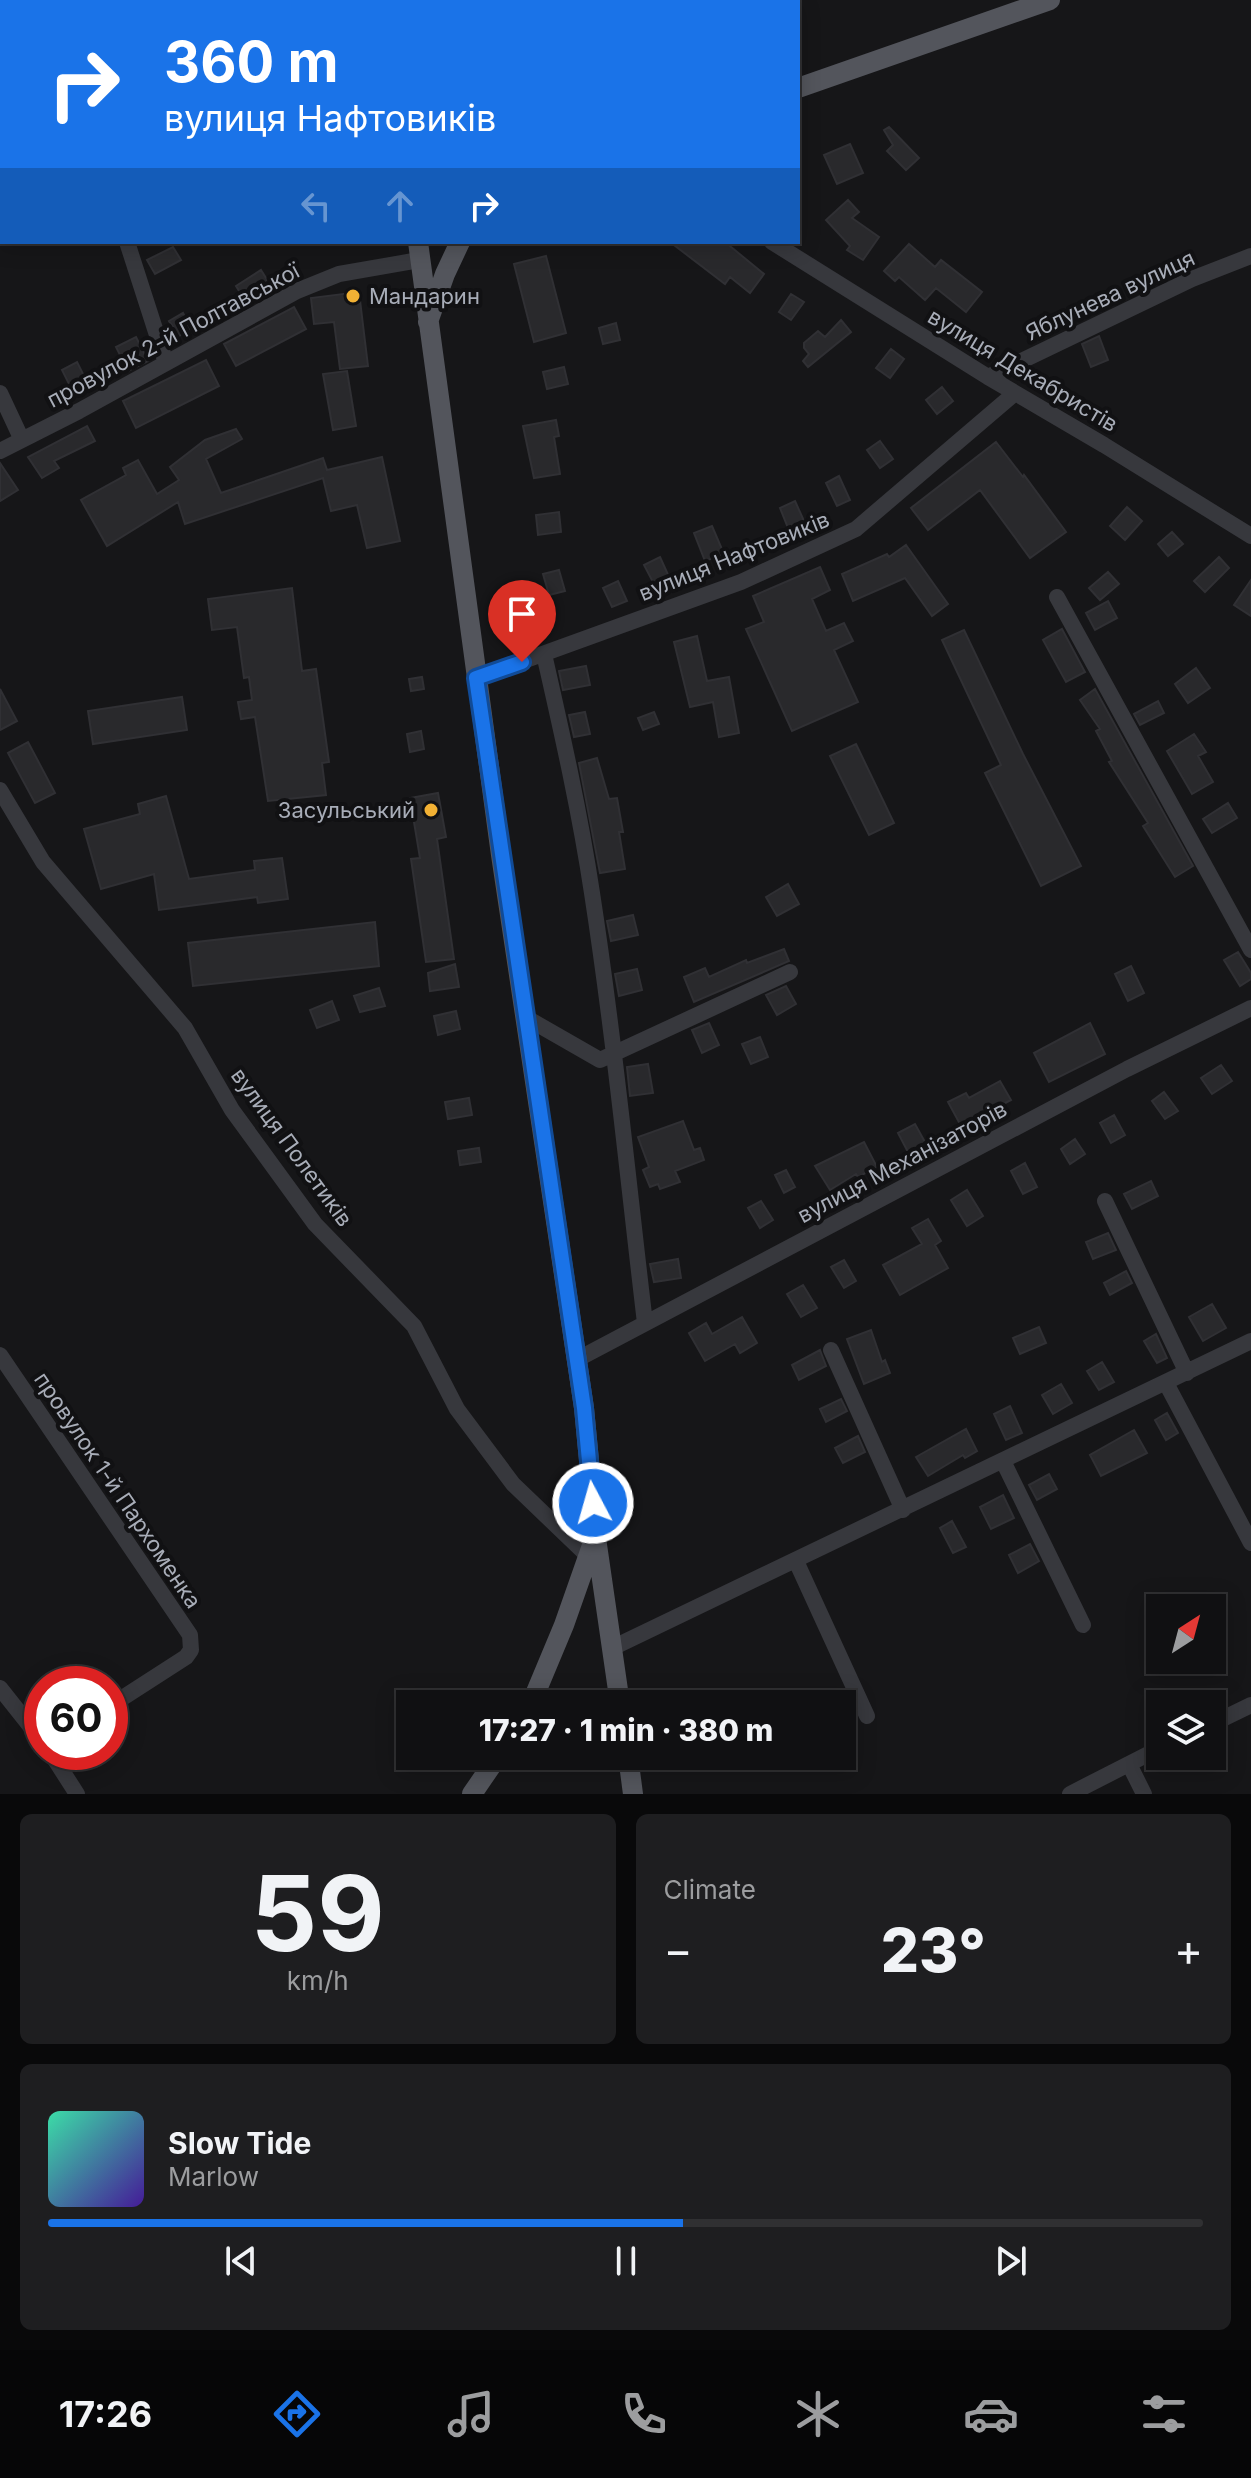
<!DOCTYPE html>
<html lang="en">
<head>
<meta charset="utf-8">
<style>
	:root { --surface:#101012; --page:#1e1e20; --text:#f1f3f6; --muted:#9c9d9f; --line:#303032; --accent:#1a73e8 }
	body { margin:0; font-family:Inter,sans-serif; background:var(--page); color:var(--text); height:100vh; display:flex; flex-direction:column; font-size:30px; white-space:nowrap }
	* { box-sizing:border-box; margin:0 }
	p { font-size:26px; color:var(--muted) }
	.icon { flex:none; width:44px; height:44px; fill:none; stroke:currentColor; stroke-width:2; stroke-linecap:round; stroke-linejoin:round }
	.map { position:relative; height:1794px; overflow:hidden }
	.side { display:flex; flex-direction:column; gap:20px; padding:20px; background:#09090a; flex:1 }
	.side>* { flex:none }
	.guide { position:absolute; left:0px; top:0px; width:800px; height:244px; box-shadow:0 4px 20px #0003,0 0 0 2px var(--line); background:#1a73e8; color:#fff; overflow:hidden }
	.needle { width:52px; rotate:36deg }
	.tools { position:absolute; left:1146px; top:1594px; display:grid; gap:16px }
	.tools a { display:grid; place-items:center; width:80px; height:80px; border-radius:0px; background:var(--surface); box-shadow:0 4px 20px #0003,0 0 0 2px var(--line); font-size:40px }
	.speed { position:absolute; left:24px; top:1666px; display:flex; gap:16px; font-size:40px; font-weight:700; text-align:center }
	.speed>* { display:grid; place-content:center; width:104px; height:104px; border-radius:50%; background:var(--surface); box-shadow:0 4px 20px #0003,0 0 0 2px var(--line); line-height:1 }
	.speed .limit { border:12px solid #d22; background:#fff; color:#111 }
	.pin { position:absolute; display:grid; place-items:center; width:68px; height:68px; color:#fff; margin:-82px -34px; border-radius:50% 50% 50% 0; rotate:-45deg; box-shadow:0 0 8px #0007 }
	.pin .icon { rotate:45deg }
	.me { position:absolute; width:88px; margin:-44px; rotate:354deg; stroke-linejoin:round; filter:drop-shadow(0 0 6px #0008) }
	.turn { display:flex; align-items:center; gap:28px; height:168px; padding:0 32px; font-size:36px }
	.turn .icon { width:104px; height:104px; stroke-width:2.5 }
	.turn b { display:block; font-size:56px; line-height:68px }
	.lanes { display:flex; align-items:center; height:76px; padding:0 32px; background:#0003; justify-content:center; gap:40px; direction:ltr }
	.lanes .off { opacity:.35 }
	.big { font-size:60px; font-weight:800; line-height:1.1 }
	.side .card { flex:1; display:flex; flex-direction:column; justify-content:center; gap:12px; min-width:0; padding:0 28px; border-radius:12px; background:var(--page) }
	.side .dial { align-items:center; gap:0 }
	.dial b { font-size:104px; line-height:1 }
	.song { display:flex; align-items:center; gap:24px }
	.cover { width:96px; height:96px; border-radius:12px; background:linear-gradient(135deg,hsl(160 70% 55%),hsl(260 70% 35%)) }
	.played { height:8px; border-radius:4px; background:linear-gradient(90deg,var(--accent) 55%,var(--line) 55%) }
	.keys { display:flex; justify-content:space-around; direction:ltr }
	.heat { display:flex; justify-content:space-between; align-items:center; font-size:44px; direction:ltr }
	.side .tiles { flex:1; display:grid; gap:20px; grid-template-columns:1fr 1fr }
	.card:last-child { grid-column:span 2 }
	.trip { position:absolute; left:396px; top:1690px; width:460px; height:80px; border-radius:0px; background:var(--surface); box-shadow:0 4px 20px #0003,0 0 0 2px var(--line); font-weight:800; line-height:80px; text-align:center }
	.menu { display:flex; height:128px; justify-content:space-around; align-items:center; background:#060607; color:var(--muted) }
	.menu .icon { width:56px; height:56px }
	.menu .current { color:var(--accent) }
	.menu b { font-size:36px; color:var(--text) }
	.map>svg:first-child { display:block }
	.building { fill:#29292c; stroke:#303034; stroke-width:2 }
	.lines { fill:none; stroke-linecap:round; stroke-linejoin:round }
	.minor { stroke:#37383d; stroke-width:16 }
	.major { stroke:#53555c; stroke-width:20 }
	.route-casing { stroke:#114b97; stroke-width:20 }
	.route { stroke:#1a73e8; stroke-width:14 }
	.poi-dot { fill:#f2b134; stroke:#111113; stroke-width:3 }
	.labels { text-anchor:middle; stroke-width:8; stroke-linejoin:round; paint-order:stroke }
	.street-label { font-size:22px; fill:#a8adb8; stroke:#111113 }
	.poi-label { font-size:22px; fill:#a8adb8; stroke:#111113; text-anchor:start }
</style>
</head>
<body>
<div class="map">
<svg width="1251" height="1794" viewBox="0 0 1251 1794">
	<rect width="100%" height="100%" fill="#161618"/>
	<path class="building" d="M 889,127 L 919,158 L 906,170 L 887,151 L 893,145 L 884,130 Z
		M 850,144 L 863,173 L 837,184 L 824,155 Z
		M 848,200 L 859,212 L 852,218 L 879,237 L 863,260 L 847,250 L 850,246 L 826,220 Z
		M 670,242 L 725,242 L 764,274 L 750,293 L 730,277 L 725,284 Z
		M 909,244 L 935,267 L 941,260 L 982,292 L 966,312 L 936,288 L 925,300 L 899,277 L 895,281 L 884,271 Z
		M 173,247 L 181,260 L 155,274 L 147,260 Z
		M 546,256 L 566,333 L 534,342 L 514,264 Z
		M 261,270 L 271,286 L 246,302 L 236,286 Z
		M 359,292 L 368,366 L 340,369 L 334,322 L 314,324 L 311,298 Z
		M 791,294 L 804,302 L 791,320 L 779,312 Z
		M 294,307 L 306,329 L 236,366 L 224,344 Z
		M 183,313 L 191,328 L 179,336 L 169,321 Z
		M 841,320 L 851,332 L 808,367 L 803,361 L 809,354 L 804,348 L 804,343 L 818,331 L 825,337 Z
		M 616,323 L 620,340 L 603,344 L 599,328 Z
		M 1099,336 L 1108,360 L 1091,367 L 1082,344 Z
		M 136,337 L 148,361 L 128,371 L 116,347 Z
		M 891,349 L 904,359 L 890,378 L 876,368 Z
		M 206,360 L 219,386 L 136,428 L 123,401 Z
		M 77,362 L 89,386 L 74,394 L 62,370 Z
		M 564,367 L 568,384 L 547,389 L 543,372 Z
		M 347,371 L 356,426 L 333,430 L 323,374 Z
		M 942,387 L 953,401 L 937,414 L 926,400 Z
		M 556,420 L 559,436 L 554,437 L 560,474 L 534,478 L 523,426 Z
		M 87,426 L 95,441 L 54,461 L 59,468 L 42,478 L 28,457 Z
		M 236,429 L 242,439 L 206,459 L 221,493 L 323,458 L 327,470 L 382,457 L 400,541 L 367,548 L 357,505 L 331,511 L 323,478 L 185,524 L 178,502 L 107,546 L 81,500 L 126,475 L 123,468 L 138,460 L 157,494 L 179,480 L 170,467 L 205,440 Z
		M 880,441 L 893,459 L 880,468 L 867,450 Z
		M 996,442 L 1023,477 L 1024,475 L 1066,532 L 1030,558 L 980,490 L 928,530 L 911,508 Z
		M 0,463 L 18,490 L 0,501 Z
		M 839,476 L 850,500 L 837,506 L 826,483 Z
		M 795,501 L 804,521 L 788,528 L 780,508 Z
		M 1127,507 L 1142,521 L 1125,540 L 1110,526 Z
		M 559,512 L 561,532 L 538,535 L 536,515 Z
		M 712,526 L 724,554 L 705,561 L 694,533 Z
		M 1172,532 L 1183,544 L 1168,556 L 1158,544 Z
		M 906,545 L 948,604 L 932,616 L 905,578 L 853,601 L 842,574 L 887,554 L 889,557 Z
		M 660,557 L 670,579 L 655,586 L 644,565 Z
		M 1219,557 L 1229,568 L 1205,592 L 1194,581 Z
		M 820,567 L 830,590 L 812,599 L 826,631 L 844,623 L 853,641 L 834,650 L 858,702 L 792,731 L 746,629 L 764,622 L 753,596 Z
		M 559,570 L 565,591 L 549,595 L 543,574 Z
		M 1108,572 L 1119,584 L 1100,600 L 1089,588 Z
		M 1251,580 L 1251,616 L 1234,605 Z
		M 618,581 L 627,601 L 612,607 L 603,588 Z
		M 292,588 L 302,671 L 316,669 L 329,762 L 322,763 L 326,795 L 268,801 L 255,717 L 241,719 L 238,702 L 252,700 L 249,677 L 244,678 L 237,627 L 212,630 L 208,599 Z
		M 1108,601 L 1117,618 L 1095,630 L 1086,613 Z
		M 1062,629 L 1085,672 L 1066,682 L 1043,640 Z
		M 964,630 L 1023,754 L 1081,866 L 1041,886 L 985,773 L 1001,765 L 942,640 Z
		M 697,636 L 707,681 L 729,677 L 739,733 L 719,737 L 713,702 L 690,707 L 674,642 Z
		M 586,666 L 590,685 L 563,690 L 559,671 Z
		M 1196,668 L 1210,688 L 1188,703 L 1175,684 Z
		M 422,677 L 424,689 L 411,691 L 409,679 Z
		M 0,689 L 17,721 L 0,730 Z
		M 1095,689 L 1193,866 L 1175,877 L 1143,826 L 1148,823 L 1109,762 L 1112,761 L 1096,731 L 1100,729 L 1080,700 Z
		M 182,697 L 187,730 L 93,744 L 88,711 Z
		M 1158,701 L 1164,713 L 1140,725 L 1134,714 Z
		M 585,712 L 590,734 L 574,737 L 569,715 Z
		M 654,712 L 659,724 L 643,730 L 638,718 Z
		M 421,731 L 424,749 L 410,752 L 407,734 Z
		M 1194,734 L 1206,752 L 1198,756 L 1213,782 L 1192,794 L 1167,751 Z
		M 28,742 L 55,793 L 35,803 L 8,753 Z
		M 856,744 L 894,823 L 869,835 L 830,756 Z
		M 597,758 L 609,799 L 617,798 L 623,832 L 619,832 L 625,869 L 600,873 L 579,763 Z
		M 438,793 L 446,837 L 437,839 L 454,959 L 426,962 L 411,859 L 420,858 L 410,798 Z
		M 166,796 L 189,879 L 255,870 L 254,861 L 282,858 L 288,899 L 258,903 L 257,897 L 159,910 L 154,874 L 101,889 L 84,829 L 140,814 L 138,804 Z
		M 1228,803 L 1237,818 L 1212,833 L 1203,819 Z
		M 788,884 L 799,904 L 777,916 L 766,897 Z
		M 633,915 L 638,935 L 611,941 L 607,921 Z
		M 375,922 L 379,966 L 193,986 L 188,943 Z
		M 784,949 L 789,961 L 694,1002 L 684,977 L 705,968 L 709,977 L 746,960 L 747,963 Z
		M 1238,952 L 1251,973 L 1251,979 L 1240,986 L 1224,960 Z
		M 455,964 L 459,987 L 430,991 L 428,973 Z
		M 1131,966 L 1144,993 L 1128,1001 L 1115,974 Z
		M 637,969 L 642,990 L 619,996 L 615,974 Z
		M 786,986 L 796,1004 L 777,1015 L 766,995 Z
		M 379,988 L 385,1006 L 360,1012 L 354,996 Z
		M 332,1001 L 339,1020 L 317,1028 L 310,1010 Z
		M 456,1011 L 460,1029 L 438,1035 L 434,1016 Z
		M 709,1023 L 719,1045 L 702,1053 L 692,1030 Z
		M 1090,1023 L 1105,1054 L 1049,1082 L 1034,1053 Z
		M 760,1037 L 768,1057 L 751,1064 L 742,1044 Z
		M 648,1064 L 653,1093 L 630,1096 L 627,1067 Z
		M 1221,1065 L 1232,1081 L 1212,1094 L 1201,1078 Z
		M 1000,1081 L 1011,1100 L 961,1126 L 948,1102 L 966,1093 L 969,1098 Z
		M 1164,1092 L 1178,1111 L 1165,1119 L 1152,1101 Z
		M 469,1098 L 472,1115 L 448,1119 L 445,1102 Z
		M 1114,1115 L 1125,1135 L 1111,1143 L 1100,1123 Z
		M 683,1121 L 694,1150 L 700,1148 L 704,1160 L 675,1171 L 680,1182 L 660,1189 L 658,1184 L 650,1187 L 643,1170 L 649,1167 L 638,1137 Z
		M 915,1124 L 926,1144 L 909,1154 L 898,1133 Z
		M 1075,1139 L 1085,1154 L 1070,1164 L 1061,1149 Z
		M 864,1142 L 877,1167 L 858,1177 L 856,1174 L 830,1190 L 815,1166 Z
		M 479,1148 L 481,1162 L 460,1165 L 458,1151 Z
		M 1025,1163 L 1037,1187 L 1023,1194 L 1011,1171 Z
		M 786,1170 L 795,1187 L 784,1193 L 775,1175 Z
		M 1151,1181 L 1158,1196 L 1132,1209 L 1124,1194 Z
		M 967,1190 L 983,1216 L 967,1226 L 951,1200 Z
		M 761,1201 L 773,1220 L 760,1228 L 748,1208 Z
		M 928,1219 L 941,1241 L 935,1245 L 948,1268 L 900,1295 L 883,1265 L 922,1244 L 912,1228 Z
		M 1108,1233 L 1116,1250 L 1093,1259 L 1086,1242 Z
		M 678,1259 L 681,1278 L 654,1282 L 650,1264 Z
		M 844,1260 L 856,1281 L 844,1288 L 831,1267 Z
		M 1126,1271 L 1132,1283 L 1110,1295 L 1104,1283 Z
		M 803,1285 L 817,1308 L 801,1317 L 787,1294 Z
		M 1212,1304 L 1226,1328 L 1203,1341 L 1189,1317 Z
		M 742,1317 L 757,1343 L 740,1353 L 735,1344 L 705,1361 L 689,1333 L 706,1323 L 712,1334 Z
		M 1039,1327 L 1046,1343 L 1020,1354 L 1013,1338 Z
		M 871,1330 L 882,1362 L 885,1360 L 890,1373 L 864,1384 L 847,1339 Z
		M 1156,1334 L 1167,1358 L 1157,1363 L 1144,1341 Z
		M 820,1350 L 826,1366 L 799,1380 L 792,1365 Z
		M 1102,1362 L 1114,1382 L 1099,1390 L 1087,1371 Z
		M 1061,1384 L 1072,1403 L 1053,1414 L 1042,1395 Z
		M 841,1399 L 847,1411 L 826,1422 L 820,1409 Z
		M 1010,1406 L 1022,1433 L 1006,1440 L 994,1414 Z
		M 1167,1413 L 1178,1433 L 1166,1440 L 1155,1420 Z
		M 966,1429 L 977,1451 L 965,1458 L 963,1455 L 928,1476 L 916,1457 Z
		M 1134,1430 L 1147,1453 L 1101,1476 L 1090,1455 Z
		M 858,1436 L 865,1452 L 843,1463 L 835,1448 Z
		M 1049,1474 L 1057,1489 L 1037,1500 L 1029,1485 Z
		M 1003,1495 L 1014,1518 L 991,1529 L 980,1507 Z
		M 952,1521 L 966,1547 L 953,1553 L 940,1528 Z
		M 1030,1544 L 1039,1561 L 1018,1573 L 1009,1555 Z"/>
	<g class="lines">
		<path class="minor" d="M 52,0 L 52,2
			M 707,2 L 708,0
			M 0,66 L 2,65
			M 127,242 L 166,363
			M 772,242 L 988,377 L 1104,445 L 1251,536
			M 988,377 L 1192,279 L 1251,256
			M 0,393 L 22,440
			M 0,451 L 79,411 L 297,291 L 339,274 L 419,260
			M 1057,597 L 1251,950
			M 544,654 C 562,733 580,813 592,893 C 614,1036 628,1180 645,1323
			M 476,678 L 741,582 L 856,529 L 1015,393
			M 0,790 L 43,862 L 185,1028 L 232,1110 L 315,1224 L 414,1326 L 457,1409 L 513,1484 L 588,1556
			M 525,1017 L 600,1060 L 790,972
			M 1105,1201 L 1187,1373
			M 831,1350 L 903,1510
			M 0,1355 L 190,1635 L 191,1650 L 186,1657 L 110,1706
			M 576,1360 L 1127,1069 L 1251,1008
			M 1166,1383 L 1251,1543
			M 1003,1461 L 1083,1625
			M 796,1561 L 867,1716
			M 612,1648 L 1251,1341
			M 0,1688 L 42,1741
			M 1212,1724 L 1251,1705
			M 50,1752 L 77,1794
			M 1129,1764 L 1144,1794
			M 1070,1794 L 1160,1748"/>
		<path class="major" d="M 355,0 L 355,2
			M 407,0 L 409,2
			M 798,88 L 1050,0
			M 418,242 L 501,855 L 584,1408 L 596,1534 L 564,1625 L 531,1704
			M 428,322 L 445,274 L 460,242
			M 596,1538 L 620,1704
			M 628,1756 L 633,1794
			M 472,1794 L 498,1756"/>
	</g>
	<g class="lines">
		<defs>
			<path id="route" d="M 522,662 L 476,678 L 584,1408 L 593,1503"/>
		</defs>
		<use href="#route" class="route-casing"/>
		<use href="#route" class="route"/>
	</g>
	<g class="poi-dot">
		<circle cx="353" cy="296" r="8"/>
		<circle cx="431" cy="810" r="8"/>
	</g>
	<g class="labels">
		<g class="street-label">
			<text transform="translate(1110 295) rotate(-25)" y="8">Яблунева вулиця</text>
			<text transform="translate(173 335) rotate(-28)" y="8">провулок 2-й Полтавської</text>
			<text transform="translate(1023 370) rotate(31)" y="8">вулиця Декабристів</text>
			<text transform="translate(734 556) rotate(-22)" y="8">вулиця Нафтовиків</text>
			<text transform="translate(292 1147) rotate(54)" y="8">вулиця Полетиків</text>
			<text transform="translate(902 1162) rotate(-28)" y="8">вулиця Механізаторів</text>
			<text transform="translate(118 1490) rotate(56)" y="8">провулок 1-й Пархоменка</text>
		</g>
		<g class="poi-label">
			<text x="369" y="304">Мандарин</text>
			<text x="415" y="818" text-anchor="end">Засульський</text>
		</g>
	</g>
</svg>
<div class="tools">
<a><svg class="needle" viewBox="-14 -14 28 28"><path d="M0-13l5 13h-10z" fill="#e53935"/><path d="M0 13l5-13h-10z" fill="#9c9d9f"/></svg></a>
<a><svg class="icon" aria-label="layers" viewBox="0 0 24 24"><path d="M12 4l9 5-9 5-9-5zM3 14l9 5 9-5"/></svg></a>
</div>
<div class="speed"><div class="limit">60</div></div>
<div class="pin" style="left:522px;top:662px;background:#d93025"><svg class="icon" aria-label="arrive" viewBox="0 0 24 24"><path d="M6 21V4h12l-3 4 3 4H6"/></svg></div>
<svg class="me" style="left:593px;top:1503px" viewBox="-20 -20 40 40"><circle r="17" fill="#1a73e8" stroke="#fff" stroke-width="3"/><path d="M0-11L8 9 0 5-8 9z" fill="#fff"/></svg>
<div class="trip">17:27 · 1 min · 380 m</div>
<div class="guide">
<div class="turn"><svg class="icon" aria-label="right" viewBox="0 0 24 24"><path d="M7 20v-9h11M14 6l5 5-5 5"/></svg><div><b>360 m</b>вулиця Нафтовиків</div></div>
<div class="lanes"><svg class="icon off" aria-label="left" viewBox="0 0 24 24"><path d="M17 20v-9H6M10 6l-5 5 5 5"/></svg><svg class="icon off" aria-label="ahead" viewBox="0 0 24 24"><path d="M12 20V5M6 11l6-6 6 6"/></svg><svg class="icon" aria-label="right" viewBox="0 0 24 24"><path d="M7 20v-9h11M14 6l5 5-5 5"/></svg></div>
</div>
</div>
<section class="side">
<div class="tiles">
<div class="card dial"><b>59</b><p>km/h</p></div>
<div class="card"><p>Climate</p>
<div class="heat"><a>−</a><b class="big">23°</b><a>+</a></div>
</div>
<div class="card">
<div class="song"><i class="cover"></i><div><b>Slow Tide</b><p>Marlow</p></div></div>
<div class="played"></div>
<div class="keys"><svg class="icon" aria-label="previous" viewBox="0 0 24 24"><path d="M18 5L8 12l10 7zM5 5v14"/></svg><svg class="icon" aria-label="pause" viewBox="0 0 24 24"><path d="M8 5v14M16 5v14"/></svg><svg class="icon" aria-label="next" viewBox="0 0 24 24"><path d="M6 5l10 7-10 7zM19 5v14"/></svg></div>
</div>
</div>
</section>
<nav class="menu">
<b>17:26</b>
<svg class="icon current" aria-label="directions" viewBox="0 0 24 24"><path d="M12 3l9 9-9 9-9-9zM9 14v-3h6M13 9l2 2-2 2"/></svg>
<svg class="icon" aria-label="music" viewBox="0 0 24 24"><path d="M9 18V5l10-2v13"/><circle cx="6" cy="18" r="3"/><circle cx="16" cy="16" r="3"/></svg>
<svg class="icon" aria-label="phone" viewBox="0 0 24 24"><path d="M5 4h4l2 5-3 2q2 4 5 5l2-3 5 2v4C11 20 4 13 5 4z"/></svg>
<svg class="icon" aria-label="climate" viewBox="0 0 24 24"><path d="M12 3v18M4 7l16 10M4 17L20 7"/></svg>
<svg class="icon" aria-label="car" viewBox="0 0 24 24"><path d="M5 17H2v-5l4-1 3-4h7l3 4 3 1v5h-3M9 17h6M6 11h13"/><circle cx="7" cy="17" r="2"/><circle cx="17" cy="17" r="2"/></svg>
<svg class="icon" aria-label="filters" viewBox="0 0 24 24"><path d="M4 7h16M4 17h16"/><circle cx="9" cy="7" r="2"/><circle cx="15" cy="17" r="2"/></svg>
</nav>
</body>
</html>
